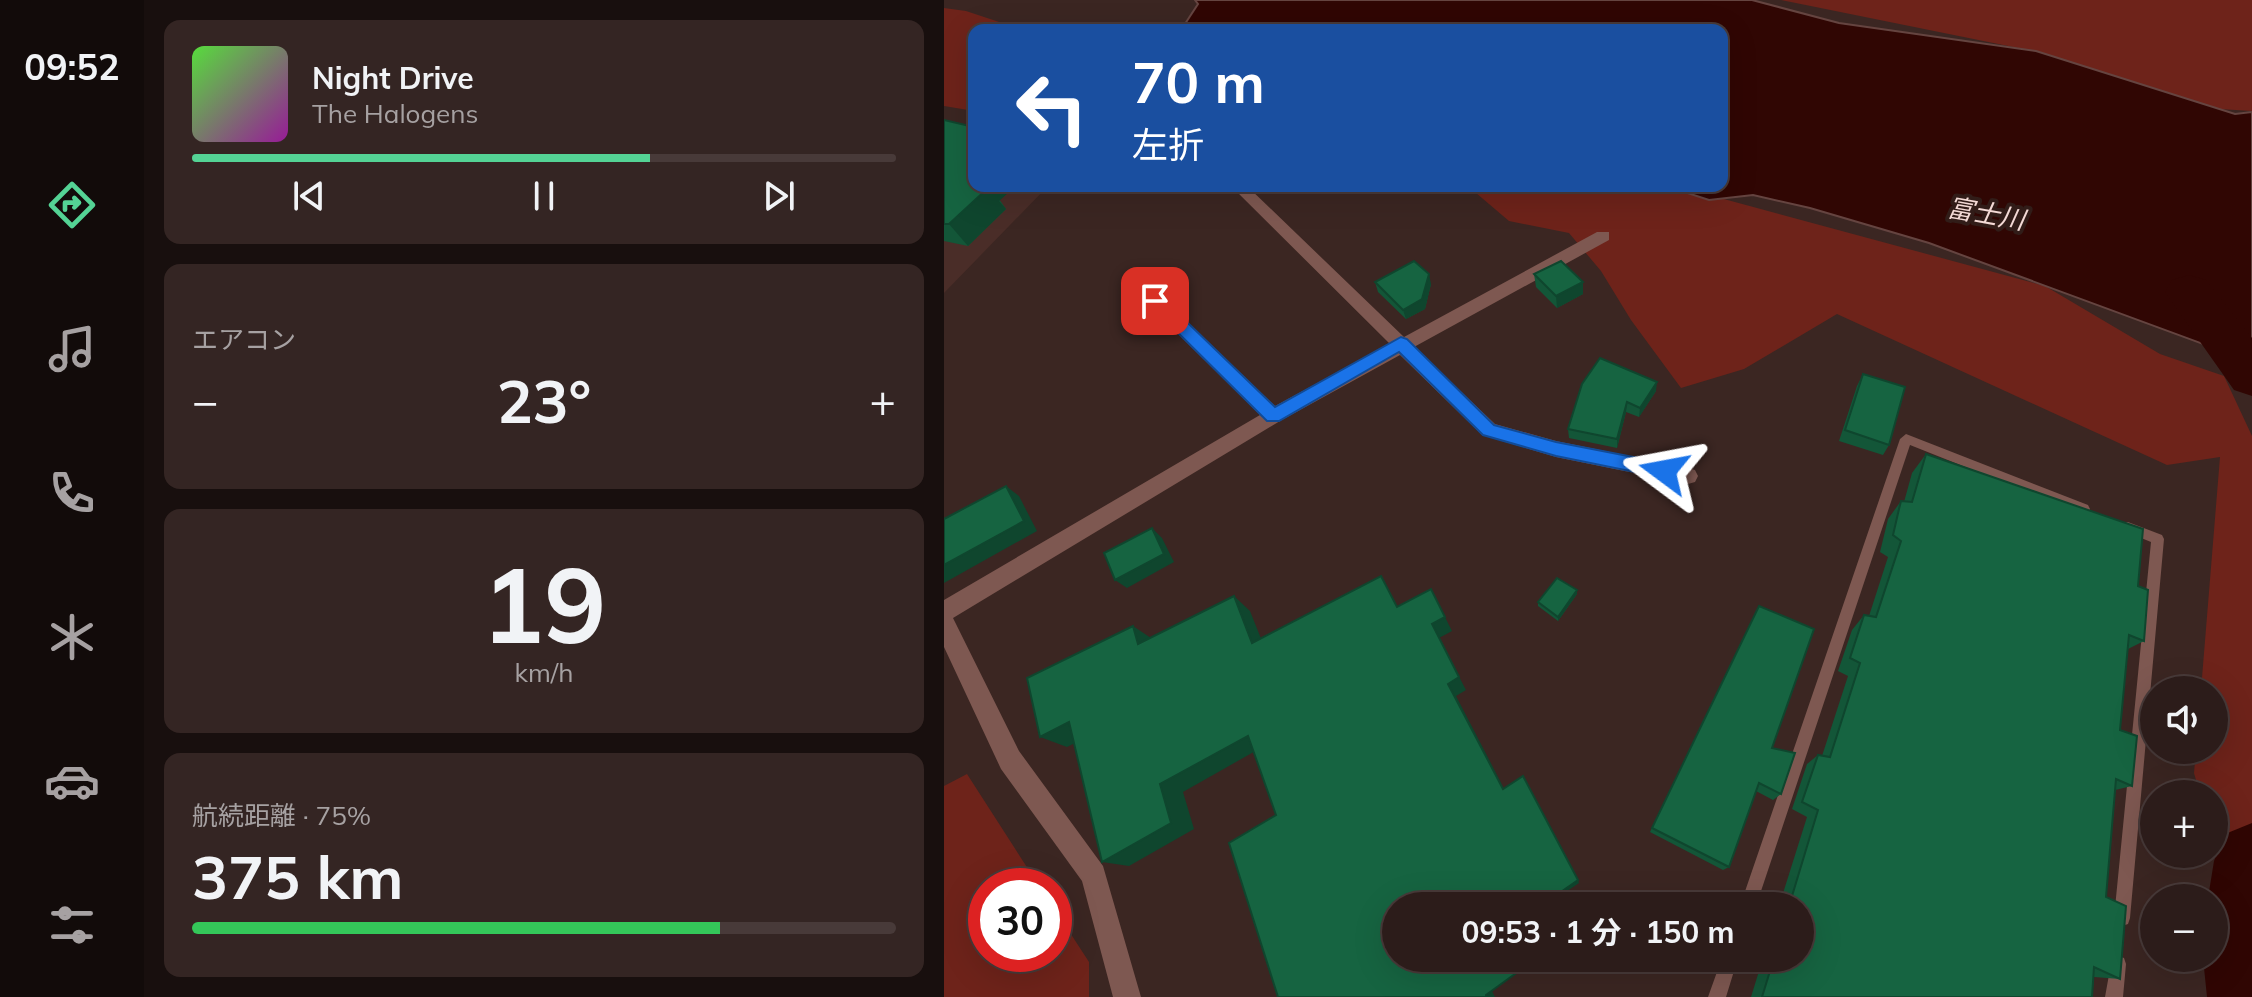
<!DOCTYPE html>
<html lang="ja">
<head>
<meta charset="utf-8">
<style>
	:root { --surface:#2c1c1a; --page:#342523; --text:#f1f3f6; --muted:#a6a1a2; --line:#483a39; --accent:#54d395 }
	body { margin:0; font-family:Mulish,"Noto Sans JP",sans-serif; background:var(--page); color:var(--text); height:100vh; display:flex; flex-direction:column; font-size:30px; white-space:nowrap }
	* { box-sizing:border-box; margin:0 }
	p { font-size:26px; color:var(--muted) }
	.icon { flex:none; width:44px; height:44px; fill:none; stroke:currentColor; stroke-width:2; stroke-linecap:round; stroke-linejoin:round }
	.map { position:relative; flex:1; overflow:hidden }
	.side { display:flex; flex-direction:column; gap:20px; padding:20px; background:#180f0e; width:800px }
	.side>* { flex:none }
	.banner { position:absolute; left:24px; top:24px; width:760px; height:168px; border-radius:16px; box-shadow:0 8px 32px #0002,0 0 0 2px var(--line); background:#1a4fa0; color:#fff; overflow:hidden }
	.fabs { position:absolute; left:1196px; top:676px; display:grid; gap:16px }
	.fabs a { display:grid; place-items:center; width:88px; height:88px; border-radius:50%; background:var(--surface); box-shadow:0 8px 32px #0002,0 0 0 2px var(--line); font-size:40px }
	.speed { position:absolute; left:24px; top:868px; display:flex; gap:16px; font-size:40px; font-weight:700; text-align:center }
	.speed>* { display:grid; place-content:center; width:104px; height:104px; border-radius:50%; background:var(--surface); box-shadow:0 8px 32px #0002,0 0 0 2px var(--line); line-height:1 }
	.speed .limit { border:12px solid #d22; background:#fff; color:#111 }
	.pin { position:absolute; display:grid; place-items:center; width:68px; height:68px; color:#fff; margin:-34px; border-radius:16px; box-shadow:0 4px 12px #0006 }
	.me { position:absolute; width:88px; margin:-44px; rotate:283deg; stroke-linejoin:round; filter:drop-shadow(0 0 6px #0008) }
	.turn { display:flex; align-items:center; gap:28px; height:168px; padding:0 32px; font-size:36px }
	.turn .icon { width:104px; height:104px; stroke-width:2.5 }
	.turn b { display:block; font-size:56px; line-height:68px }
	.big { font-size:60px; font-weight:700; line-height:1.1 }
	.side .widget { flex:1; display:flex; flex-direction:column; justify-content:center; gap:12px; min-width:0; padding:0 28px; border-radius:16px; background:var(--page) }
	.side .dial { align-items:center; gap:0 }
	.dial b { font-size:104px; line-height:1 }
	.song { display:flex; align-items:center; gap:24px }
	.cover { width:96px; height:96px; border-radius:12px; background:linear-gradient(135deg,hsl(110 70% 55%),hsl(300 70% 35%)) }
	.played { height:8px; border-radius:4px; background:linear-gradient(90deg,var(--accent) 65%,var(--line) 65%) }
	.keys { display:flex; justify-content:space-around; direction:ltr }
	.heat { display:flex; justify-content:space-between; align-items:center; font-size:44px; direction:ltr }
	.charge { height:12px; border-radius:6px; background:linear-gradient(90deg,#34c759 75%,var(--line) 0) }
	.trip { position:absolute; left:438px; top:892px; width:432px; height:80px; border-radius:40px; background:var(--surface); box-shadow:0 8px 32px #0002,0 0 0 2px var(--line); font-weight:700; line-height:80px; text-align:center }
	main { display:flex; flex:1; min-height:0 }
	.tab-bar { display:flex; flex-direction:column; width:144px; justify-content:space-around; align-items:center; background:#120b0a; color:var(--muted) }
	.tab-bar .icon { width:56px; height:56px }
	.tab-bar .active { color:var(--accent) }
	.tab-bar b { font-size:36px; color:var(--text) }
	.map>svg:first-child { display:block }
	.built { fill:#4a2d28 }
	.green { fill:#6e231a }
	.water { fill:#300603; stroke:#654440; stroke-width:2 }
	.lines { fill:none; stroke-linecap:round; stroke-linejoin:round }
	.river { fill:#300603; fill-rule:evenodd }
	.lane { fill:#7e5851; fill-rule:evenodd }
	.street { fill:#7e5851; fill-rule:evenodd }
	.wall { fill:#135638 }
	.shaded-wall { fill:#0f462e }
	.building { fill:#166441; stroke:#0f462e; stroke-width:2 }
	.route { fill:#1a73e8; stroke:#114b97; stroke-width:2 }
	.labels { text-anchor:middle; stroke-width:8; stroke-linejoin:round; paint-order:stroke }
	.far-water-label { font-size:26px; font-style:italic; fill:#f4dad6; stroke:#311c18 }
</style>
</head>
<body>
<main>
<nav class="tab-bar">
<b>09:52</b>
<svg class="icon active" aria-label="directions" viewBox="0 0 24 24"><path d="M12 3l9 9-9 9-9-9zM9 14v-3h6M13 9l2 2-2 2"/></svg>
<svg class="icon" aria-label="music" viewBox="0 0 24 24"><path d="M9 18V5l10-2v13"/><circle cx="6" cy="18" r="3"/><circle cx="16" cy="16" r="3"/></svg>
<svg class="icon" aria-label="phone" viewBox="0 0 24 24"><path d="M5 4h4l2 5-3 2q2 4 5 5l2-3 5 2v4C11 20 4 13 5 4z"/></svg>
<svg class="icon" aria-label="climate" viewBox="0 0 24 24"><path d="M12 3v18M4 7l16 10M4 17L20 7"/></svg>
<svg class="icon" aria-label="car" viewBox="0 0 24 24"><path d="M5 17H2v-5l4-1 3-4h7l3 4 3 1v5h-3M9 17h6M6 11h13"/><circle cx="7" cy="17" r="2"/><circle cx="17" cy="17" r="2"/></svg>
<svg class="icon" aria-label="filters" viewBox="0 0 24 24"><path d="M4 7h16M4 17h16"/><circle cx="9" cy="7" r="2"/><circle cx="15" cy="17" r="2"/></svg>
</nav>
<section class="side">
<div class="widget">
<div class="song"><i class="cover"></i><div><b>Night Drive</b><p>The Halogens</p></div></div>
<div class="played"></div>
<div class="keys"><svg class="icon" aria-label="previous" viewBox="0 0 24 24"><path d="M18 5L8 12l10 7zM5 5v14"/></svg><svg class="icon" aria-label="pause" viewBox="0 0 24 24"><path d="M8 5v14M16 5v14"/></svg><svg class="icon" aria-label="next" viewBox="0 0 24 24"><path d="M6 5l10 7-10 7zM19 5v14"/></svg></div>
</div>
<div class="widget"><p>エアコン</p>
<div class="heat"><a>−</a><b class="big">23°</b><a>+</a></div>
</div>
<div class="widget dial"><b>19</b><p>km/h</p></div>
<div class="widget"><p>航続距離 · 75%</p><b class="big">375 km</b><div class="charge"></div></div>
</section>
<div class="map">
<svg width="1308" height="997" viewBox="0 0 1308 997">
	<rect width="100%" height="100%" fill="#3b2622"/>
	<path class="built" d="M 0,124 L 30,186 L 104,186 L 0,293 Z"/>
	<path class="green" d="M 837,0 L 1308,0 L 1308,111 L 1275,109 L 1074,48 Z
		M 0,8 L 22,11 L 79,30 L 30,30 L 30,111 L 0,106 Z
		M 518,186 L 732,186 L 1101,286 L 1216,354 L 1280,376 L 1308,436 L 1308,969 L 1270,840 L 1270,794 L 1256,794 L 1250,773 L 1252,750 L 1270,750 L 1270,690 L 1257,690 L 1276,457 L 1223,465 L 893,314 L 800,369 L 737,388 L 687,320 L 657,271 L 625,233 L 565,221 L 525,187 Z
		M 23,774 L 95,886 L 42,886 L 42,954 L 110,954 L 110,908 L 145,962 L 145,997 L 0,997 L 0,786 Z"/>
	<path class="water" d="M 251,0 L 808,0 L 895,23 L 1092,51 L 1291,114 L 1308,112 L 1308,362 L 985,243 L 866,208 L 809,195 L 765,200 L 722,186 L 778,186 L 778,30 L 237,30 L 254,4 Z"/>
	<g class="lines">
		<path class="river" d="M 1245,275 L 1262,280 L 1308,338 L 1308,396 L 1290,390 L 1221,292 L 1228,280 Z
			M 1308,823 L 1308,997 L 1263,997 L 1259,958 L 1270,958 L 1270,898 L 1264,898 L 1270,861 L 1281,834 Z"/>
		<path class="lane" d="M 962,434 L 1144,505 L 1146,509 L 1144,513 L 1140,514 L 966,445 L 812,906 L 796,906 L 956,439 Z
			M 1184,522 L 1218,535 L 1220,539 L 1186,918 L 1184,924 L 1178,926 L 1172,924 L 1170,918 L 1207,542 L 1180,531 L 1178,527 L 1180,523 Z
			M 1174,956 L 1180,958 L 1182,964 L 1179,997 L 1161,997 L 1168,958 Z
			M 778,958 L 794,958 L 782,997 L 764,997 Z"/>
		<path class="street" d="M 287,186 L 303,186 L 460,337 L 653,232 L 665,232 L 665,240 L 470,347 L 551,424 L 612,441 L 744,468 L 751,470 L 754,476 L 751,482 L 744,484 L 612,457 L 538,435 L 456,355 L 336,421 L 9,618 L 75,751 L 159,866 L 197,997 L 169,997 L 138,881 L 57,769 L 0,647 L 0,600 L 316,415 L 205,305 L 203,301 L 205,297 L 217,297 L 331,406 L 446,344 Z"/>
	</g>
	<path class="wall" d="M 0,120 L 62,209 L 24,246 L 0,241 Z
		M 590,274 L 639,282 L 639,294 L 613,308 L 592,287 Z
		M 431,282 L 487,284 L 481,309 L 462,319 L 434,292 Z
		M 919,374 L 945,445 L 939,455 L 895,441 L 913,386 Z
		M 638,384 L 712,391 L 695,417 L 682,412 L 673,448 L 625,438 L 624,429 Z
		M 982,454 L 1194,586 L 1200,641 L 1184,649 L 1176,730 L 1188,786 L 1171,790 L 1162,897 L 1176,979 L 1150,977 L 1148,997 L 807,997 L 819,958 L 856,958 L 856,906 L 835,906 L 863,817 L 848,809 L 863,764 L 874,755 L 878,756 L 904,676 L 894,671 L 908,630 L 920,615 L 925,616 L 944,557 L 936,552 L 944,519 L 957,501 L 960,502 L 968,473 Z
		M 633,594 L 614,621 L 594,606 L 594,602 Z
		M 815,606 L 828,748 L 837,794 L 829,800 L 812,791 L 785,867 L 779,870 L 706,832 Z"/>
	<path class="shaded-wall" d="M 30,186 L 72,186 L 55,201 L 62,209 L 24,246 L 5,224 Z
		M 485,274 L 487,284 L 481,309 L 462,319 L 459,310 Z
		M 639,282 L 639,294 L 613,308 L 612,296 Z
		M 713,382 L 712,391 L 695,417 L 696,408 Z
		M 683,402 L 682,412 L 673,448 L 673,439 Z
		M 62,486 L 75,496 L 93,531 L 0,583 L 0,565 Z
		M 208,528 L 218,538 L 230,562 L 183,588 L 171,580 Z
		M 633,590 L 633,594 L 614,621 L 614,617 Z
		M 290,596 L 306,611 L 324,656 L 308,643 Z
		M 501,617 L 508,631 L 495,638 L 522,690 L 512,696 L 564,796 L 504,684 L 488,624 Z
		M 189,626 L 210,640 L 194,644 Z
		M 125,722 L 151,733 L 123,747 L 96,737 Z
		M 304,736 L 322,745 L 239,792 L 250,829 L 185,866 L 158,862 L 216,784 Z
		M 634,880 L 635,883 L 613,898 L 618,906 L 616,906 L 611,896 Z
		M 593,958 L 594,958 L 548,991 L 551,997 L 542,997 L 542,995 Z"/>
	<path class="building" d="M 0,120 L 30,127 L 29,185 L 44,188 L 5,224 L 0,224 Z
		M 470,261 L 485,274 L 478,299 L 459,310 L 431,282 Z
		M 617,261 L 639,282 L 612,296 L 590,274 Z
		M 656,358 L 713,382 L 696,408 L 683,402 L 673,439 L 624,429 L 638,384 Z
		M 919,374 L 961,387 L 945,445 L 901,430 Z
		M 982,454 L 1199,529 L 1194,586 L 1204,590 L 1200,641 L 1185,635 L 1176,730 L 1193,736 L 1188,786 L 1172,779 L 1162,897 L 1182,906 L 1176,979 L 1150,967 L 1148,997 L 818,997 L 830,958 L 856,958 L 856,906 L 845,906 L 874,810 L 858,802 L 874,755 L 886,757 L 916,663 L 906,658 L 920,615 L 932,617 L 957,541 L 949,535 L 955,509 L 957,501 L 968,502 Z
		M 62,486 L 80,521 L 0,565 L 0,519 Z
		M 208,528 L 220,554 L 171,580 L 160,553 Z
		M 437,576 L 453,607 L 487,589 L 501,617 L 488,624 L 515,677 L 504,684 L 559,789 L 579,776 L 634,880 L 611,896 L 616,906 L 452,906 L 452,958 L 593,958 L 542,995 L 542,997 L 334,997 L 285,843 L 332,815 L 304,736 L 216,784 L 227,823 L 158,862 L 125,722 L 96,737 L 83,678 L 189,626 L 194,644 L 290,596 L 308,643 Z
		M 613,578 L 633,590 L 614,617 L 594,602 Z
		M 815,606 L 870,629 L 828,748 L 851,753 L 837,794 L 815,783 L 785,867 L 708,828 Z"/>
	<path class="route" d="M 211,296 L 217,297 L 331,407 L 457,337 L 463,339 L 550,425 L 612,442 L 720,463 L 729,471 L 720,478 L 612,456 L 539,435 L 455,352 L 335,421 L 323,421 L 206,305 L 206,297 Z"/>
	<g class="labels">
		<g class="far-water-label">
			<text transform="translate(1042 214) rotate(10)" y="9">富士川</text>
		</g>
	</g>
</svg>
<div class="fabs">
<a><svg class="icon" aria-label="sound" viewBox="0 0 24 24"><path d="M4 9h4l5-4v14l-5-4H4zM17 9q2 3 0 6"/></svg></a>
<a>+</a>
<a>−</a>
</div>
<div class="speed"><div class="limit">30</div></div>
<div class="pin" style="left:211px;top:301px;background:#d93025"><svg class="icon" aria-label="arrive" viewBox="0 0 24 24"><path d="M6 21V4h12l-3 4 3 4H6"/></svg></div>
<svg class="me" style="left:720px;top:471px" viewBox="-20 -20 40 40"><path d="M0-17L14 15 0 8-14 15z" fill="#1a73e8" stroke="#fff" stroke-width="4"/></svg>
<div class="trip">09:53 · 1 分 · 150 m</div>
<div class="banner">
<div class="turn"><svg class="icon" aria-label="left" viewBox="0 0 24 24"><path d="M17 20v-9H6M10 6l-5 5 5 5"/></svg><div><b>70 m</b>左折</div></div>
</div>
</div>
</main>
</body>
</html>
